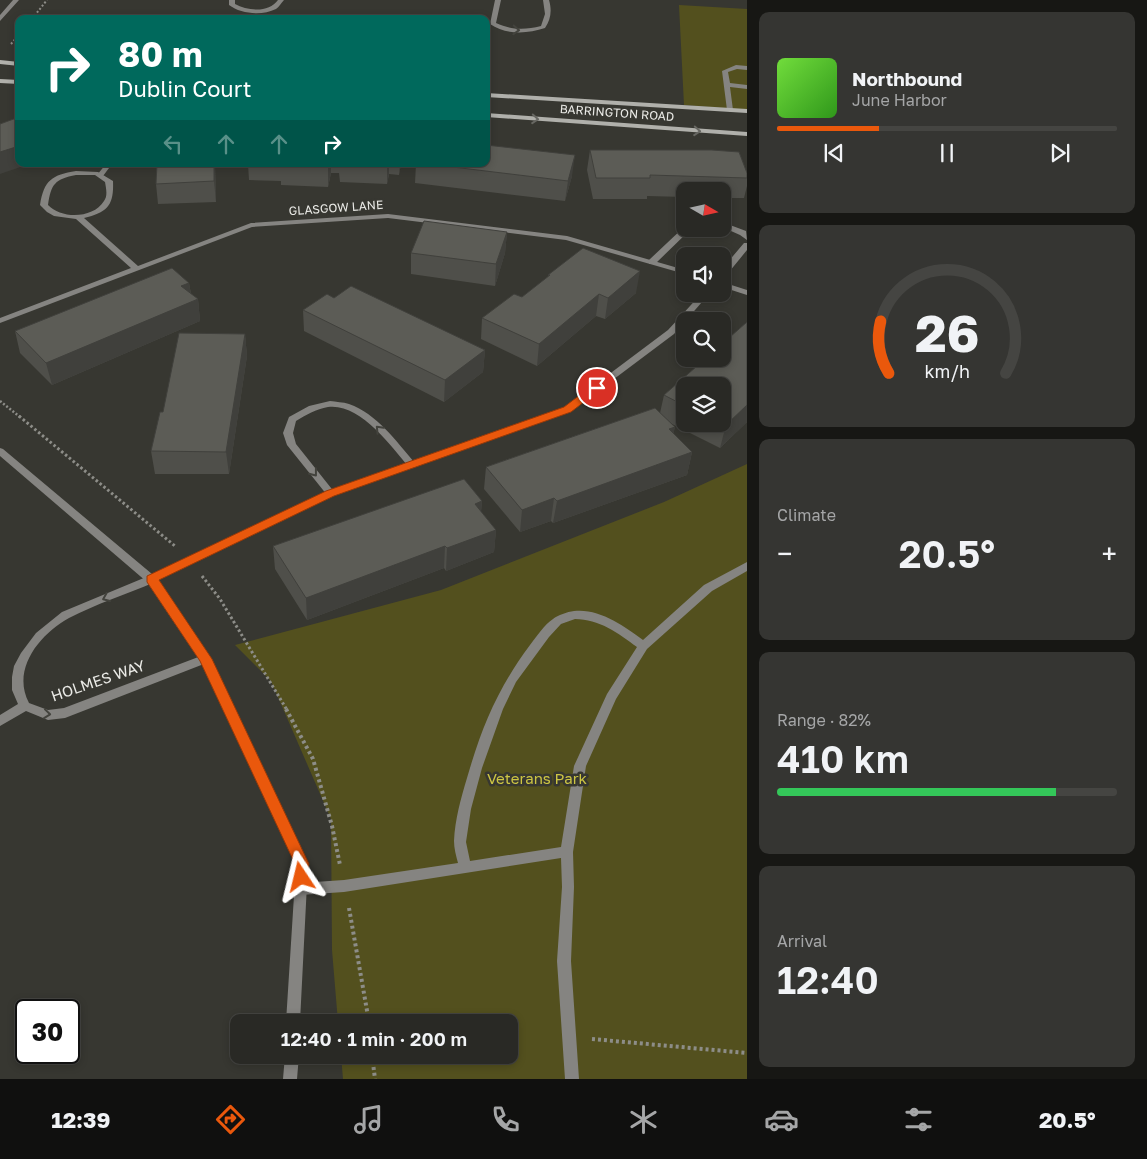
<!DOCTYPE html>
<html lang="en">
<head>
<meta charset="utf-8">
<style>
	:root { --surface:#292925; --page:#353532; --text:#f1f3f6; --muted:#a5a6a7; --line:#454542; --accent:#ea580c }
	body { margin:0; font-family:"Golos Text",sans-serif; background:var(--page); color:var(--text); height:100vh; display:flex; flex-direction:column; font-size:19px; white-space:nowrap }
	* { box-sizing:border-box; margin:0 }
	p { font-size:16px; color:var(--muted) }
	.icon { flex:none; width:28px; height:28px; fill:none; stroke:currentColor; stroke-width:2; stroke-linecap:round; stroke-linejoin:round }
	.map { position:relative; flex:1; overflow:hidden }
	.details { display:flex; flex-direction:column; gap:12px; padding:12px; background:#171714; width:400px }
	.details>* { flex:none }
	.banner { position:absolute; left:15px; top:15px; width:475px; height:152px; border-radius:10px; box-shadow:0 2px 8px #0003,0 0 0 1px var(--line); background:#00695c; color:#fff; overflow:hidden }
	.needle { width:32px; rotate:99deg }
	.tools { position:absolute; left:676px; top:182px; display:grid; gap:10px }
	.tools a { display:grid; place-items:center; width:55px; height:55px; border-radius:10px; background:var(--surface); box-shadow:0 2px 8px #0003,0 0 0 1px var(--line); font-size:25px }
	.speed { position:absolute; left:15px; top:999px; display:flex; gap:10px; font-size:25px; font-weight:700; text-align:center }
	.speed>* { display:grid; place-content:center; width:65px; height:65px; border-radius:50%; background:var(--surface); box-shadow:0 2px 8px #0003,0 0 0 1px var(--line); line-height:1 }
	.speed .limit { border:2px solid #111; border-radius:8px; background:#fff; color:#111 }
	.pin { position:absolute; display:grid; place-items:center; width:42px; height:42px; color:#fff; margin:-21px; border:2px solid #fff; border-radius:50%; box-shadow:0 1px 5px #0007 }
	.me { position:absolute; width:55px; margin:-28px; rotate:350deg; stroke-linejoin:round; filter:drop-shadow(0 0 4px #0008) }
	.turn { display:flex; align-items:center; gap:18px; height:105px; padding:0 20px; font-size:22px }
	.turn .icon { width:65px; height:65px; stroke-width:2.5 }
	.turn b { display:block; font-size:35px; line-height:42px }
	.lanes { display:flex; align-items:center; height:48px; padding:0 20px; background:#0003; justify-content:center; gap:25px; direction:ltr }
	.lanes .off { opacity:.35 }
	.big { font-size:38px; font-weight:600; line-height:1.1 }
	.details .widget { flex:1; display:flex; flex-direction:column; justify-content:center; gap:8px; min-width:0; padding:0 18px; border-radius:10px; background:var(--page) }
	.details .dial { align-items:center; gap:0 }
	.dial svg { height:130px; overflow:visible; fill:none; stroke:var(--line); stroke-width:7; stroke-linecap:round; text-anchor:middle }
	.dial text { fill:var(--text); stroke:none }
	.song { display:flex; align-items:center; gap:15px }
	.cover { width:60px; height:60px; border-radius:8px; background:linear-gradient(135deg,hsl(100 70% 55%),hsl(110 70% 35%)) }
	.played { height:5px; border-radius:2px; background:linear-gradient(90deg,var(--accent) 30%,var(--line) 30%) }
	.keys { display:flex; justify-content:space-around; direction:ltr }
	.heat { display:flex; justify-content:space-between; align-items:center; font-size:28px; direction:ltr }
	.charge { height:8px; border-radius:4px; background:linear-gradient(90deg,#34c759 82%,var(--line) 0) }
	.trip { position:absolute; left:230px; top:1014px; width:288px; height:50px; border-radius:10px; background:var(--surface); box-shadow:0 2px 8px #0003,0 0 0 1px var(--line); font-weight:600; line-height:50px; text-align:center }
	.dock { display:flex; height:80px; justify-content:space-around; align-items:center; background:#10100f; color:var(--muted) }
	.dock .icon { width:35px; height:35px }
	.dock .active { color:var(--accent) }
	.dock b { font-size:22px; color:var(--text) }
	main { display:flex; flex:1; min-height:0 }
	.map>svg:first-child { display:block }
	.green { fill:#53501e }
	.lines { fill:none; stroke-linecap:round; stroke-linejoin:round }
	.path-far3 { stroke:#8d8d88; stroke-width:2; stroke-dasharray:2 2; stroke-linecap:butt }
	.path-far2 { stroke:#8d8d88; stroke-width:2.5; stroke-dasharray:2 2; stroke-linecap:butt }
	.path-far1 { stroke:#8d8d88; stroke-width:3; stroke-dasharray:2.5 2.5; stroke-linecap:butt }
	.path { stroke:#8d8d88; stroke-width:4; stroke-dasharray:3 3; stroke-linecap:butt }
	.service { fill:#858481; fill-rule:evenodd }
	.minor { fill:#858481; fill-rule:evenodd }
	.secondary { fill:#b0b0ab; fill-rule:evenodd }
	.wall { fill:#4f4f4a; fill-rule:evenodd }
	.shaded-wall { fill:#40403c }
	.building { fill:#5c5c56; stroke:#40403c }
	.oneway { stroke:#43433d }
	.oneway2 { stroke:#676762 }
	.route { fill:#ea580c; stroke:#983908 }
	.labels { text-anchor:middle; stroke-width:5; stroke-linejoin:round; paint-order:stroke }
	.far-street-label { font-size:12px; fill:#eaeae6; stroke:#373731 }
	.street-label { font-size:15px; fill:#eaeae6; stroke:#373731 }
	.park-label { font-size:15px; fill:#cdc543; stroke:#373731 }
</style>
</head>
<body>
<main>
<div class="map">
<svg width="747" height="1079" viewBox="0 0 747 1079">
	<rect width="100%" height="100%" fill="#373731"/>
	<path class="green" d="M 679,5 L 747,9 L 747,110 L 684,105 Z
		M 747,464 L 747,1079 L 343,1079 L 341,1055 L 509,1055 L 509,1022 L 338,1022 L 332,950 L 331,819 L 271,681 L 235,645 L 441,590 L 664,502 Z"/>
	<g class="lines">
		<path class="path-far3" d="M 32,19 L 47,0
			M 11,44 L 19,35"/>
		<path class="path-far2" d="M 0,401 L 20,417"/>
		<path class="path-far1" d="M 19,416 L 175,546
			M 202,576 L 220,599 L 287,710"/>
		<path class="path" d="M 286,709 L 313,759 L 332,826 L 340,865
			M 349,908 L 369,1022
			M 592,1039 L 747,1053
			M 372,1055 L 375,1079"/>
		<path class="service" d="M 736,65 L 747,66 L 747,70 L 737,69 L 728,72 L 730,83 L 747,85 L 747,89 L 730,87 L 733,110 L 730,112 L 727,110 L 722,71 Z
			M 106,164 L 112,164 L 103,176 L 99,176 L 97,175 Z
			M 722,222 L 746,231 L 747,240 L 740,235 L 722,227 Z
			M 684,227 L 691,229 L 655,264 L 649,264 L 649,260 Z
			M 744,243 L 747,243 L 747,250 L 725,277 L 722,277 L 722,269 Z
			M 330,401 C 336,402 343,402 349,404 C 377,414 396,441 415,463 L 417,465 L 415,467 L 409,467 C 390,445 360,403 328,407 C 316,409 306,415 296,421 L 293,433 L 296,444 L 335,493 L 330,496 L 327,495 L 287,445 L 283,433 L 289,417 L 309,406 Z
			M 747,562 L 747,571 L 712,591 L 647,649 L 616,699 L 586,766 L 573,852 L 574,887 L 571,961 L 579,1079 L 565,1079 L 557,961 L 562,887 L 561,858 L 344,892 L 300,895 L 295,893 L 294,889 L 295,885 L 300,883 L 344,880 L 458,863 C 456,856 454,848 454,841 C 455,819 461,798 467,778 C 482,726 498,688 530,645 C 537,636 544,625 553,619 C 558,615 567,612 574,611 C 599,608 624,626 643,640 L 704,585 ZM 575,619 C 599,619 618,633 637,647 L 607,694 L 574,766 L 561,847 L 470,861 L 466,842 L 471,809 L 482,768 L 503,709 L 516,682 L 549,637 L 561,624 Z
			M 151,575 L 155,576 L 156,579 L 155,582 C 127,594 96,604 69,618 C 40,634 11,669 29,703 L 48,710 L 64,708 L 201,656 L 209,656 L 210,659 L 209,662 L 65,718 L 48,720 L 26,711 L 0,726 L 0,715 L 18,704 L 12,690 L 12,677 L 14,666 L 21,653 L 36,633 L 62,612 Z"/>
		<path class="minor" d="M 13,0 L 19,0 L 0,21 L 0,15 Z
			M 229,0 L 235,0 L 235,4 C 248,11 269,13 278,0 L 284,0 C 281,3 279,7 276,9 C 262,16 241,14 229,5 Z
			M 495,0 L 501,0 L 496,23 C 511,30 525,30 541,26 L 545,14 L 543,0 L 549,0 C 552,10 551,19 545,28 C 527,34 506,35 490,24 Z
			M 76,171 L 98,172 L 113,181 C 114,205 108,212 84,218 L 138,266 L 251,223 L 388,214 L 567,236 L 685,270 L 685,274 L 566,240 L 388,218 L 252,227 L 0,323 L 0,318 L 131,268 L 76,219 L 54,216 L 47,212 L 40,205 C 44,180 52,175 76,171 ZM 76,175 L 95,175 L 105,182 C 106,188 108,196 104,201 C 93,219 61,219 48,205 C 51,184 55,179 76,175 Z
			M 722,282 L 747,290 L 747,295 L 722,287 Z
			M 701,294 L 709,294 L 674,334 L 570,412 L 333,495 L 157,580 L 210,659 L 308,864 L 300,1022 L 286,1022 L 296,864 L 200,661 L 147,582 L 0,456 L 0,448 L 3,449 L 152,574 L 327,491 L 564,408 L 668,330 Z
			M 285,1055 L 299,1055 L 297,1079 L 283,1079 Z"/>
		<path class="secondary" d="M 0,60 L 19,62 L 19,66 L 0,64 Z
			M 0,79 L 19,80 L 19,84 L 0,83 Z
			M 486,93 L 747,109 L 747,113 L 486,97 Z
			M 486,113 L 747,132 L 747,136 L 486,117 Z"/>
	</g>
	<path class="wall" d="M 590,150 L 747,173 L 747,186 L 744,198 L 722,198 L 722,191 L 685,191 L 685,197 L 647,196 L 647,199 L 593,199 L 587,170 Z
		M 157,164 L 215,164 L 216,202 L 158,204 L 156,184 Z
		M 248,164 L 401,164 L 399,175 L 389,174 L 387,184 L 340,182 L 339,173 L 331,173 L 328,187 L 281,185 L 281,181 L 249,180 Z
		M 416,164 L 486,164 L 572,176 L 565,201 L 415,183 Z
		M 507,232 L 505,253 L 495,286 L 411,274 L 411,253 Z
		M 548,275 L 636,293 L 605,319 L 596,316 L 537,366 L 481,339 L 482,318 L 522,297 L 548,277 Z
		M 189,283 L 191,294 L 198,299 L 200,321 L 52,385 L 20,353 L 15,331 Z
		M 334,298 L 485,350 L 483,372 L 444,402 L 304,331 L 303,310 Z
		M 747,322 L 747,422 L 720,448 L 670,423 L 675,427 L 673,434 L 692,452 L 687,475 L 553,523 L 551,521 L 520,532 L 484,489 L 486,467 L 655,408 L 660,413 L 664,395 L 705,359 L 722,359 L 722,344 ZM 685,386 L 722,386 L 722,424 L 685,424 Z
		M 245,334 L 247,356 L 229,474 L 155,474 L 151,451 L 163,412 Z
		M 482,501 L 481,512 L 496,530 L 494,552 L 446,571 L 444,568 L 307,620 L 275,569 L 273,546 Z"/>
	<path class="shaded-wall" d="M 19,146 L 19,164 L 29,164 L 0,174 L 0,152 Z
		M 575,155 L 572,176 L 565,201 L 568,181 Z
		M 214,164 L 215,164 L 216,202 L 214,181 Z
		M 328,164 L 331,164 L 331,173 L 328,187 Z
		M 387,164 L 389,164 L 389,174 L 387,184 Z
		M 400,164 L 401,164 L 399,175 Z
		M 507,232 L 505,253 L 495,286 L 496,264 Z
		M 640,271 L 636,293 L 605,319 L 608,298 Z
		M 189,283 L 192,302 L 198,299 L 200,321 L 52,385 L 46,363 L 181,286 Z
		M 599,294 L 596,316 L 537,366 L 539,344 Z
		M 245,334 L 247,356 L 229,474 L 226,452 Z
		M 485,350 L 483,372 L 444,402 L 445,380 Z
		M 747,405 L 747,422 L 720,448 L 726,425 Z
		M 675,427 L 670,449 L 669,429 Z
		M 692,452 L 687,475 L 553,523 L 557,501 Z
		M 554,498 L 551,521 L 520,532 L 522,510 Z
		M 482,501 L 480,523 L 475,504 Z
		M 496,530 L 494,552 L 446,571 L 447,548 Z
		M 445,546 L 444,568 L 307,620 L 306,598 Z"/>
	<path class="building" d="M 19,117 L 19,146 L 0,152 L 0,124 Z
		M 486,145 L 575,155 L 568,181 L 428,164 L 486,164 Z
		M 590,150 L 712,150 L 739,152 L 747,173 L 747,178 L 650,175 L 650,178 L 596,178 Z
		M 157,164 L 214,164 L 214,181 L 156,184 Z
		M 280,164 L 328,164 L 328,166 Z
		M 424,221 L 507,232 L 496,264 L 411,253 Z
		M 583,248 L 640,271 L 608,298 L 599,294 L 539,344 L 482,318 L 514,294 L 522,297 L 550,275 L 548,275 Z
		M 172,268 L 189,283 L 181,286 L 198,299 L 46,363 L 15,331 Z
		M 351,286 L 485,350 L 445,380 L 303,310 L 327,294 L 334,298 Z
		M 747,322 L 747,405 L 726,425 L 722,424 L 722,386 L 685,386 L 685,406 L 664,395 L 705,359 L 722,359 L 722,344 Z
		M 179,333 L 245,334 L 226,452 L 151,451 L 160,412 L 163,412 Z
		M 655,408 L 675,427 L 669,429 L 692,452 L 557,501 L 554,498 L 522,510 L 486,467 Z
		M 464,479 L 482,501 L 475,504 L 496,530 L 447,548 L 445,546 L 306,598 L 273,546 Z"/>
	<defs><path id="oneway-chevron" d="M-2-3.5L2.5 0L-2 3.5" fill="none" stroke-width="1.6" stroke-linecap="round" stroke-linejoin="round" transform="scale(1.25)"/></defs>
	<g class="oneway">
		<use href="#oneway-chevron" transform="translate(516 30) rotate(3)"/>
		<use href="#oneway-chevron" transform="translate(379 429) rotate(-134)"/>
		<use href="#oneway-chevron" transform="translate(314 473) rotate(52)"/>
		<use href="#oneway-chevron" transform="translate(106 598) rotate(157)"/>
		<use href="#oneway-chevron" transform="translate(47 714) rotate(6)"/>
	</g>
	<g class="oneway2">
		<use href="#oneway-chevron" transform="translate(535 119) rotate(4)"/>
		<use href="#oneway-chevron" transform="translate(697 131) rotate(4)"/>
	</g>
	<path class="route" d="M 593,385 L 597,385 L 602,388 L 571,412 L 334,496 L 159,580 L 212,659 L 309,864 L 306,881 L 301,883 L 296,881 L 294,877 L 295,864 L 200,661 L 147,582 L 147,576 L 326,491 L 564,407 Z"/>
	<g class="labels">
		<g class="far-street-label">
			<text transform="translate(617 113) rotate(4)" y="4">BARRINGTON ROAD</text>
			<text transform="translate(336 208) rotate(-4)" y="4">GLASGOW LANE</text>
		</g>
		<g class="street-label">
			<text transform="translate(98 681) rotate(-19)" y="5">HOLMES WAY</text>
		</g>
		<g class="park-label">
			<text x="537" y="784">Veterans Park</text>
		</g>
	</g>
</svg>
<div class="tools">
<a><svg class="needle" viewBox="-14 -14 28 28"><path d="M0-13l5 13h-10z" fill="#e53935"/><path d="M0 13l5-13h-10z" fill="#a5a6a7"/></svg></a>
<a><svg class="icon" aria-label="sound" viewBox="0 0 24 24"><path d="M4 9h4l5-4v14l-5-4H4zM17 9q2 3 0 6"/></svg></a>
<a><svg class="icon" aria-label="search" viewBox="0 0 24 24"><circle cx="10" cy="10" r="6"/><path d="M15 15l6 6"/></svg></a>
<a><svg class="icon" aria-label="layers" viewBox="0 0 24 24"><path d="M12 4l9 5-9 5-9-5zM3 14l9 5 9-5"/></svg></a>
</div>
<div class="speed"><div class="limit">30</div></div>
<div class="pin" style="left:597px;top:388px;background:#d93025"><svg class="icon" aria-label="arrive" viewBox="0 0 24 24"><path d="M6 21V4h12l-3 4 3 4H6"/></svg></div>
<svg class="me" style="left:301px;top:877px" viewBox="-20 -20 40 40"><path d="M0-17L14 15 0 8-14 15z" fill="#ea580c" stroke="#fff" stroke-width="4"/></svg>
<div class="trip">12:40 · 1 min · 200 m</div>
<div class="banner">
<div class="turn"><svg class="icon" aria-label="right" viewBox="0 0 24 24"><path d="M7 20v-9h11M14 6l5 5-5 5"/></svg><div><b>80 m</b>Dublin Court</div></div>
<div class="lanes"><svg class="icon off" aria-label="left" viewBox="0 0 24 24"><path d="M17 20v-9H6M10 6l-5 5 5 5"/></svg><svg class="icon off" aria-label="ahead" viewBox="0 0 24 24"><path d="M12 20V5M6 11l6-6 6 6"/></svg><svg class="icon off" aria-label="ahead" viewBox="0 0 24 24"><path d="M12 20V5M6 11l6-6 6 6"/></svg><svg class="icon" aria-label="right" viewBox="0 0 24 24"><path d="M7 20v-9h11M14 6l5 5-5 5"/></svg></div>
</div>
</div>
<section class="details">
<div class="widget">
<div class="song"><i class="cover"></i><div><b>Northbound</b><p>June Harbor</p></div></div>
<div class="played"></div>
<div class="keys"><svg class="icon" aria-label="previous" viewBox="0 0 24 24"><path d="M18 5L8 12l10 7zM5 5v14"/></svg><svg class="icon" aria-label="pause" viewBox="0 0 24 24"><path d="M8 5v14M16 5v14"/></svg><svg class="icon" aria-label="next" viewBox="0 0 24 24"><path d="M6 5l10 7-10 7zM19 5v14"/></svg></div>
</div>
<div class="widget dial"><svg viewBox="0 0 100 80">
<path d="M14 69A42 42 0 1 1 86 69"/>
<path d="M14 69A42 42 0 0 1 9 37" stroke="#ea580c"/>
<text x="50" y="56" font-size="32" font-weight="700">26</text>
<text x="50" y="72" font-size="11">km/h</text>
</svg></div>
<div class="widget"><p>Climate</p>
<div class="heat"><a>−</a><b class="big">20.5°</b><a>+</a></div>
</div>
<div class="widget"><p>Range · 82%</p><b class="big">410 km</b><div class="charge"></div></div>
<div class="widget"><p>Arrival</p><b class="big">12:40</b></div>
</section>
</main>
<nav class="dock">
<b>12:39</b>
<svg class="icon active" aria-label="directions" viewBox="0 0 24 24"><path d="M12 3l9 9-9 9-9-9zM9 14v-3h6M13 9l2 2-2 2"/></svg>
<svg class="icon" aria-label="music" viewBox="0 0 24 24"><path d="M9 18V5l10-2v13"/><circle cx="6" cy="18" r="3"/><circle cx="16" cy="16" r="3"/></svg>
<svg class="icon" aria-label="phone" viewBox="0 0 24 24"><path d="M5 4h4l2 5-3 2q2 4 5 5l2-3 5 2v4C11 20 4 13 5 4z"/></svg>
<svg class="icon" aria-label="climate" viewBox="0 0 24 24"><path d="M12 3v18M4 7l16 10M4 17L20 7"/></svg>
<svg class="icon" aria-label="car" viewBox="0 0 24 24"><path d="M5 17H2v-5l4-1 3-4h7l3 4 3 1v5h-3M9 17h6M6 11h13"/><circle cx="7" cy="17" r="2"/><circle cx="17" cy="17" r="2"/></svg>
<svg class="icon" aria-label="filters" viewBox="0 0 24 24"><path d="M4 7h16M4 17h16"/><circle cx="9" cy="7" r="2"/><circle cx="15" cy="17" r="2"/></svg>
<b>20.5°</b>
</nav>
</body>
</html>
